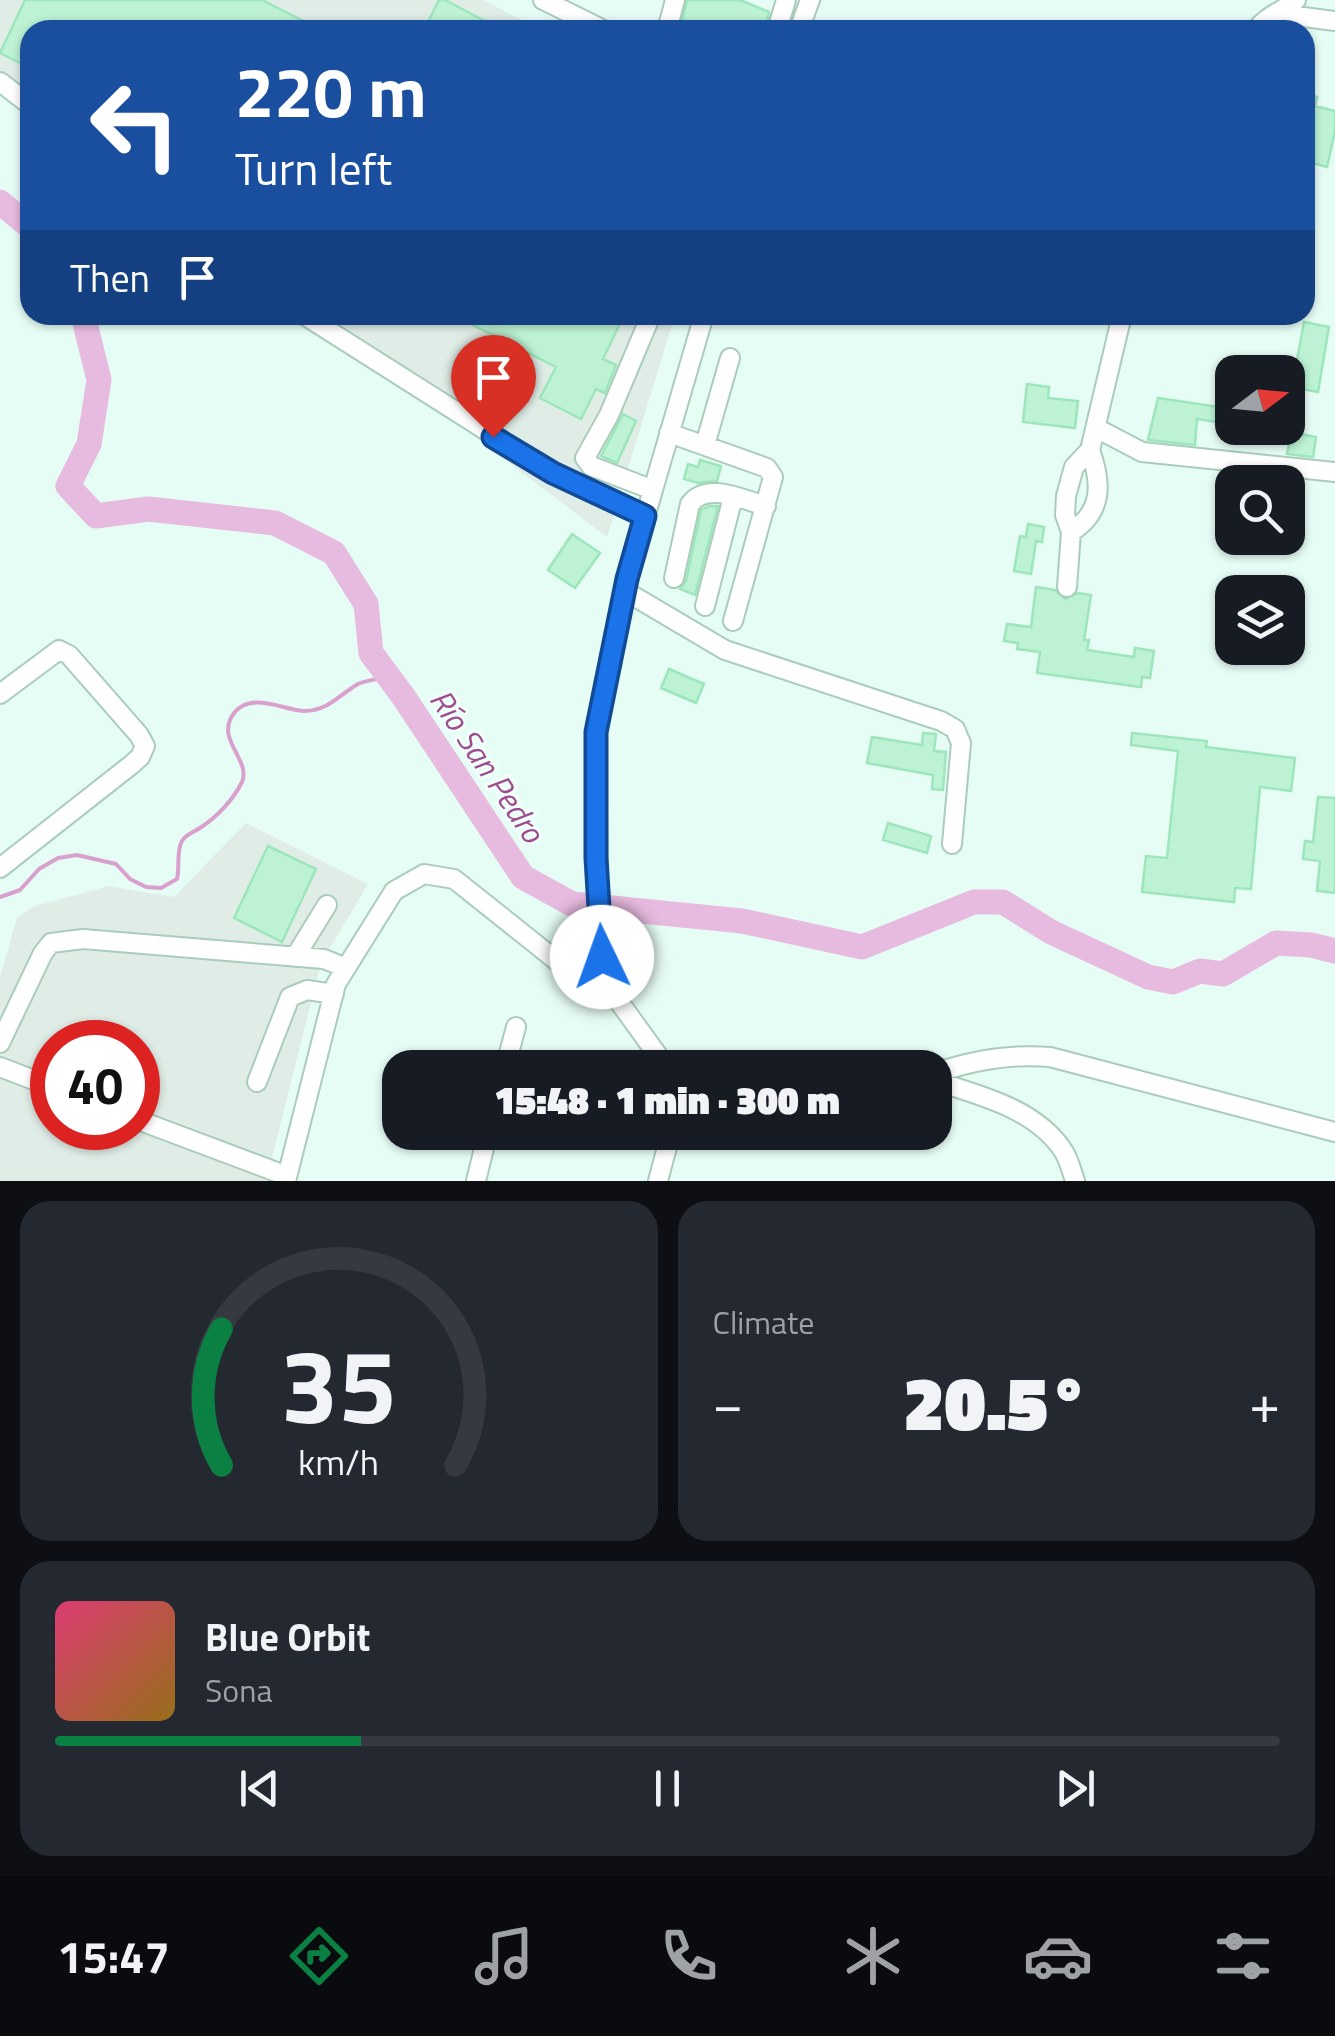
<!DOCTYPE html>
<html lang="en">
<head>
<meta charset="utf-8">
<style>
	:root { --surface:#171b24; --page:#242831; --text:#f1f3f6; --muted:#9ea1a6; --line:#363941; --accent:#0b8043 }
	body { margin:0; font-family:"Titillium Web",sans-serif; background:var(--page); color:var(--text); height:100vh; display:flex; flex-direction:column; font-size:38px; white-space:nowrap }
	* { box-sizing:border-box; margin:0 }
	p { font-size:32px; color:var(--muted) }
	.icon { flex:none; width:55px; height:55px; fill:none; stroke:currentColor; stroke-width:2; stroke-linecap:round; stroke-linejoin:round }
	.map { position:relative; height:1181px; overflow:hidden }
	.details { display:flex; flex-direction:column; gap:20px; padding:20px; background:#0d0f14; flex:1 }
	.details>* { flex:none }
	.top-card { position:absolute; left:20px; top:20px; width:1295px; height:305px; border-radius:30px; box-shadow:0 2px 8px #0004; background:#1a4fa0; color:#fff; overflow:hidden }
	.needle { width:65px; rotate:74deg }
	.tools { position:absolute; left:1215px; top:355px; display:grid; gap:20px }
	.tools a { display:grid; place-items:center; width:90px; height:90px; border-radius:20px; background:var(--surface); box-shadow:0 2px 8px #0004; font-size:50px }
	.speed { position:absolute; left:30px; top:1020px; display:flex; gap:20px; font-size:50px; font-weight:700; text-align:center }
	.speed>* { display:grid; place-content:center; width:130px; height:130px; border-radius:50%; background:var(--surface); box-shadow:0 2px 8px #0004; line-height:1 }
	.speed .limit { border:15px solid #d22; background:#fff; color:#111 }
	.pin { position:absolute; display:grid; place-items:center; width:85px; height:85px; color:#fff; margin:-102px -42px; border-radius:50% 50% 50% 0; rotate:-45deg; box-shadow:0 0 10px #0007 }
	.pin .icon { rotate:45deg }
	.me { position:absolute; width:110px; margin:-55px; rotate:357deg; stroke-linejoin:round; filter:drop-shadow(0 0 8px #0008) }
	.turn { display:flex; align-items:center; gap:35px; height:210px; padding:0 50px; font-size:45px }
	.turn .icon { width:130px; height:130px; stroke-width:2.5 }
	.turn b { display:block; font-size:70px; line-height:85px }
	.then { display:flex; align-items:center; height:95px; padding:0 50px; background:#0003; gap:20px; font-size:38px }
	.big { font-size:75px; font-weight:800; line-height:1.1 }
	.details .widget { flex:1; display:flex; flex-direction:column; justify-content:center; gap:15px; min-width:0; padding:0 35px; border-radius:30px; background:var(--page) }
	.details .dial { align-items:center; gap:0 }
	.dial svg { height:260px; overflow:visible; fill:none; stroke:var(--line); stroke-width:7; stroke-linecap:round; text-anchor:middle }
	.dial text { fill:var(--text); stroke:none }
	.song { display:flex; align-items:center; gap:30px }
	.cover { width:120px; height:120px; border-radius:15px; background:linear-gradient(135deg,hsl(340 70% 55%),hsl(40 70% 35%)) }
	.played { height:10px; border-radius:5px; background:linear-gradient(90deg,var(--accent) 25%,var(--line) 25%) }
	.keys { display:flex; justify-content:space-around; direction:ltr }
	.heat { display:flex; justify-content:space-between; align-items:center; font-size:55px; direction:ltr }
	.details .tiles { flex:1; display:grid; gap:20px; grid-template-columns:1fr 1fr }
	.widget:last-child { grid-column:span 2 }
	.trip { position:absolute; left:382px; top:1050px; width:570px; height:100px; border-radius:30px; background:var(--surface); box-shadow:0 2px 8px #0004; font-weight:800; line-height:100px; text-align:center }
	.tab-bar { display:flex; height:160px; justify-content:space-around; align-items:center; background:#090b0e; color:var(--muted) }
	.tab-bar .icon { width:70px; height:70px }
	.tab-bar .active { color:var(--accent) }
	.tab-bar b { font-size:45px; color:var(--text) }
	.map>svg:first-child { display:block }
	.industrial { fill:#e0ede7 }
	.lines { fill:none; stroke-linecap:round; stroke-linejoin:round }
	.stream { stroke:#d9a0ce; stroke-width:4 }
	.river { stroke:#e7badf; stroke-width:25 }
	.building { fill:#bdf3d4; stroke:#9de6bb; stroke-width:2.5 }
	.minor-casing { stroke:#a9cdba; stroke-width:22 }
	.minor { stroke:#fff; stroke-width:18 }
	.route-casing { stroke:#114b97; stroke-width:25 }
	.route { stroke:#1a73e8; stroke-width:18 }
	.labels { text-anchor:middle; stroke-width:8; stroke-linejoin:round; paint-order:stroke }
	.water-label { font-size:32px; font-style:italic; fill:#a04b8f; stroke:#edfff8 }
</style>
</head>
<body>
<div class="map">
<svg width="1335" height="1181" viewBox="0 0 1335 1181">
	<rect width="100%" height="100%" fill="#e6fdf5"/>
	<path class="industrial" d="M 0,0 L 483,0 L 541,30 L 30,30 L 30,99 L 0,76 Z
		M 314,315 L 675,315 L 607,537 Z
		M 246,823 L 368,884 L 321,963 L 270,1166 L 138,1113 L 138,1042 L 52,1042 L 52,1080 L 0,1059 L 0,978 L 17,917 L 35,906 L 109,886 L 174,897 Z
		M 0,1069 L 52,1090 L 52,1128 L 138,1128 L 267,1176 L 266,1181 L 0,1181 Z"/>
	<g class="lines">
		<path class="stream" d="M 0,897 L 20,890 L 39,869 L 58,858 L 77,855 L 116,864 L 130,879 L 146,887 L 161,888 L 177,879 C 180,867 176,851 182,841 C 186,834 194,832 200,828 C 217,817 233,800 242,782 C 251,760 217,741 232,716 C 249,689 285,711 304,711 C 328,711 339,695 358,684 C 367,680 379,679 388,677"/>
		<path class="river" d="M 0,202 L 30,227
			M 83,315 L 99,380 L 89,444 L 68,486 L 96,516 L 148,509 L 275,523 L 334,553 L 366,604 L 371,653 L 403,696 L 523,877 L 572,904 L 742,921 L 862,947 L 974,902 L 1003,902 L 1051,932 L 1148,977 L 1173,982 L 1200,971 L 1223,974 L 1276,943 L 1311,945 L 1335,951"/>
	</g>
	<path class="building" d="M 25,0 L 262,0 L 321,30 L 30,30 L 30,68 L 0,53 Z
		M 439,0 L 445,0 L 502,30 L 424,30 Z
		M 687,0 L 740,0 L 769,12 L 765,30 L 680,30 Z
		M 1305,94 L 1317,97 L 1315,106 L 1335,111 L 1335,132 L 1327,167 L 1305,161 Z
		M 453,315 L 624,315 L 603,359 L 616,365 L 605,393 L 596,389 L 581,419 L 540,398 L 556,367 Z
		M 1304,322 L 1329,327 L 1318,392 L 1292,387 Z
		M 1027,384 L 1049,387 L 1048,398 L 1078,401 L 1075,428 L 1023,422 Z
		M 1158,398 L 1226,408 L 1224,423 L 1197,419 L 1195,445 L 1148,440 Z
		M 623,414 L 636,421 L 617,463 L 601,456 Z
		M 1291,432 L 1316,437 L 1313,457 L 1287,454 Z
		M 700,460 L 721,466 L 717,481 L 698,483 L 684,479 L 688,464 L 698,467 Z
		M 709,506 L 718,506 L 695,595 L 680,589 L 686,581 L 701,510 Z
		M 1028,524 L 1044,527 L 1042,542 L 1036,541 L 1031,574 L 1014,571 L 1020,536 L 1026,537 Z
		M 572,534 L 600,553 L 575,588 L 548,570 Z
		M 1036,587 L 1055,590 L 1065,599 L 1078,593 L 1091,595 L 1084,640 L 1089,640 L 1087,650 L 1134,657 L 1135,648 L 1154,651 L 1150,678 L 1142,677 L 1141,687 L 1037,673 L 1040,652 L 1017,649 L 1018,643 L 1004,641 L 1007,624 L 1031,627 Z
		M 669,669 L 704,684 L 696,703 L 661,688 Z
		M 923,733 L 936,734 L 934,751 L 946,752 L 943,790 L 932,789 L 933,775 L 867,763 L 872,737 L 922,745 Z
		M 1132,733 L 1207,741 L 1206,747 L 1295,758 L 1291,791 L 1260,787 L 1251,889 L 1235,888 L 1234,902 L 1142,892 L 1146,856 L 1167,858 L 1178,751 L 1131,745 Z
		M 1318,797 L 1335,798 L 1335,893 L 1317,891 L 1320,861 L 1303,859 L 1305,841 L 1313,842 Z
		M 888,823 L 931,836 L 927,853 L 883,840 Z
		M 268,846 L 316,869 L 282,942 L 234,918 Z"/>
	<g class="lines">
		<defs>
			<path id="minor" d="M 543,0 L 604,30
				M 1281,14 L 1335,21
				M 667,30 L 675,0
				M 777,30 L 786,0
				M 799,30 L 810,0
				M 1256,30 C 1267,15 1282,12 1296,0
				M 0,82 L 30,105
				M 304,315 L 553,473 L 645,517
				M 651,315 L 609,415 L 585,458 L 591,466 L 653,490
				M 1096,428 L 1142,452 L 1335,472
				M 669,433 L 767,468 L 773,477 L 733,621
				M 705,445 L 730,358
				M 1071,532 C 1103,512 1102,483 1090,450
				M 674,578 L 690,504 C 707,481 743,500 766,506
				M 1067,587 L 1071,532 L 1065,515 L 1066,496 L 1074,467 L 1090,450 L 1122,315
				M 625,591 L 725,650 L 941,721 L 955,729 L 961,743 L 952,844
				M 705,606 L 733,497
				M 0,694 L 59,650 L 69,655 L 139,735 L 145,746 L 140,757 L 131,765 L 0,868
				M 295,957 L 327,905
				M 599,974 L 667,1068
				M 0,1043 L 43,953 L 51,943 L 83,939 L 324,959 L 346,968
				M 0,1067 L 52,1087
				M 505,1068 L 516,1027
				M 935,1073 C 975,1060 1008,1054 1050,1057 L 1335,1132
				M 935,1081 C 979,1095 1037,1109 1064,1152 C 1069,1160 1072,1172 1075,1181
				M 257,1082 L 290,997 L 307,990 L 334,994
				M 138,1120 L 287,1176
				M 286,1181 L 336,984 L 394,891 L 424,874 L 454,879 L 572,973 L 583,978 L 599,974 L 596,732 L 627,579 L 704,315
				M 476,1181 L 488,1132
				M 658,1181 L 671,1132"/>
		</defs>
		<use href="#minor" class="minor-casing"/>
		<use href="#minor" class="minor"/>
	</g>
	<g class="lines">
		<defs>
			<path id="route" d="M 493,437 L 553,473 L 645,516 L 627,579 L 596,732 L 596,858 L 602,957"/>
		</defs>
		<use href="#route" class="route-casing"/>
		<use href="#route" class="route"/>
	</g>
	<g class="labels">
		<g class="water-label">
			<text transform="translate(487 766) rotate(56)" y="11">Río San Pedro</text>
		</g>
	</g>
</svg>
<div class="tools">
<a><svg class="needle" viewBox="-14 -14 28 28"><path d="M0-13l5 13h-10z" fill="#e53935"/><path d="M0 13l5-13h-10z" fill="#9ea1a6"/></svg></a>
<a><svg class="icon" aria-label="search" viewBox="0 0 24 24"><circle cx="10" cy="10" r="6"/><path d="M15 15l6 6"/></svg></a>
<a><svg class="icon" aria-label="layers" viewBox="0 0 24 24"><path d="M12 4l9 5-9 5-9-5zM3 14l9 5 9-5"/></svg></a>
</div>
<div class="speed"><div class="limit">40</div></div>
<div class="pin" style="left:493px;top:437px;background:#d93025"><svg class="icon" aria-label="arrive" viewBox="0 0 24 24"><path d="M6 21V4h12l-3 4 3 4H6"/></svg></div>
<svg class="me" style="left:602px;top:957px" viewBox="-20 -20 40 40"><circle r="19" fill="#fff"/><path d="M0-13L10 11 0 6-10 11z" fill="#1a73e8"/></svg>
<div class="trip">15:48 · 1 min · 300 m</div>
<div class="top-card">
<div class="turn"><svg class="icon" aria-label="left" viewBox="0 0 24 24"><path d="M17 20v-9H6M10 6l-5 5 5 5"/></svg><div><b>220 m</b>Turn left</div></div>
<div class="then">Then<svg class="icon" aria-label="arrive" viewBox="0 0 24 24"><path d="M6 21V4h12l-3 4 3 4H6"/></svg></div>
</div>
</div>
<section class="details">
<div class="tiles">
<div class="widget dial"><svg viewBox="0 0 100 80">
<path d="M14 69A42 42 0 1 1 86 69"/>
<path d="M14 69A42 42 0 0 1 14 27" stroke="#0b8043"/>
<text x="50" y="56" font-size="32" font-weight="700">35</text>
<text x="50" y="72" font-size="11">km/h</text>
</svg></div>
<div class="widget"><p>Climate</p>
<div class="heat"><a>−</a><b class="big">20.5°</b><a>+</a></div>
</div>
<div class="widget">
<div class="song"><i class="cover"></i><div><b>Blue Orbit</b><p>Sona</p></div></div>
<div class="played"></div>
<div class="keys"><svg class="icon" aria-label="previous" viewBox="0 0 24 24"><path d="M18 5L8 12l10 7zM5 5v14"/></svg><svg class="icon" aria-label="pause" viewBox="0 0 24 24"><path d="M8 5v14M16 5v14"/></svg><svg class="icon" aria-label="next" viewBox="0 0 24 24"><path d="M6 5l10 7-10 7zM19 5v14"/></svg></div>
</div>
</div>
</section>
<nav class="tab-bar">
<b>15:47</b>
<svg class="icon active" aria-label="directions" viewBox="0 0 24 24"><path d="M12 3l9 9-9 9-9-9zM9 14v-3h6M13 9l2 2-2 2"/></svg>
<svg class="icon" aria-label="music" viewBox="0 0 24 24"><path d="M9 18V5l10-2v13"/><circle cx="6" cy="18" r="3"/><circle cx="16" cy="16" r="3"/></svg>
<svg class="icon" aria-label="phone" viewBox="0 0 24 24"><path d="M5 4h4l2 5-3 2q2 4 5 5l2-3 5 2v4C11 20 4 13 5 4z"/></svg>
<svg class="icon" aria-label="climate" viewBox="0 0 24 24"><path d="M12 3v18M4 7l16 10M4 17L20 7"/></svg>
<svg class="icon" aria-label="car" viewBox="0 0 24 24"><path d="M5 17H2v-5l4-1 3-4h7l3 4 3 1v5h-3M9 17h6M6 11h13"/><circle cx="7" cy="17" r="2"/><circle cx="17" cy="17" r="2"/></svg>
<svg class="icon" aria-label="filters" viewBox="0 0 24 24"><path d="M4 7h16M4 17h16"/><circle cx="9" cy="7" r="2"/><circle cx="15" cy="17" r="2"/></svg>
</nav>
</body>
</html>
